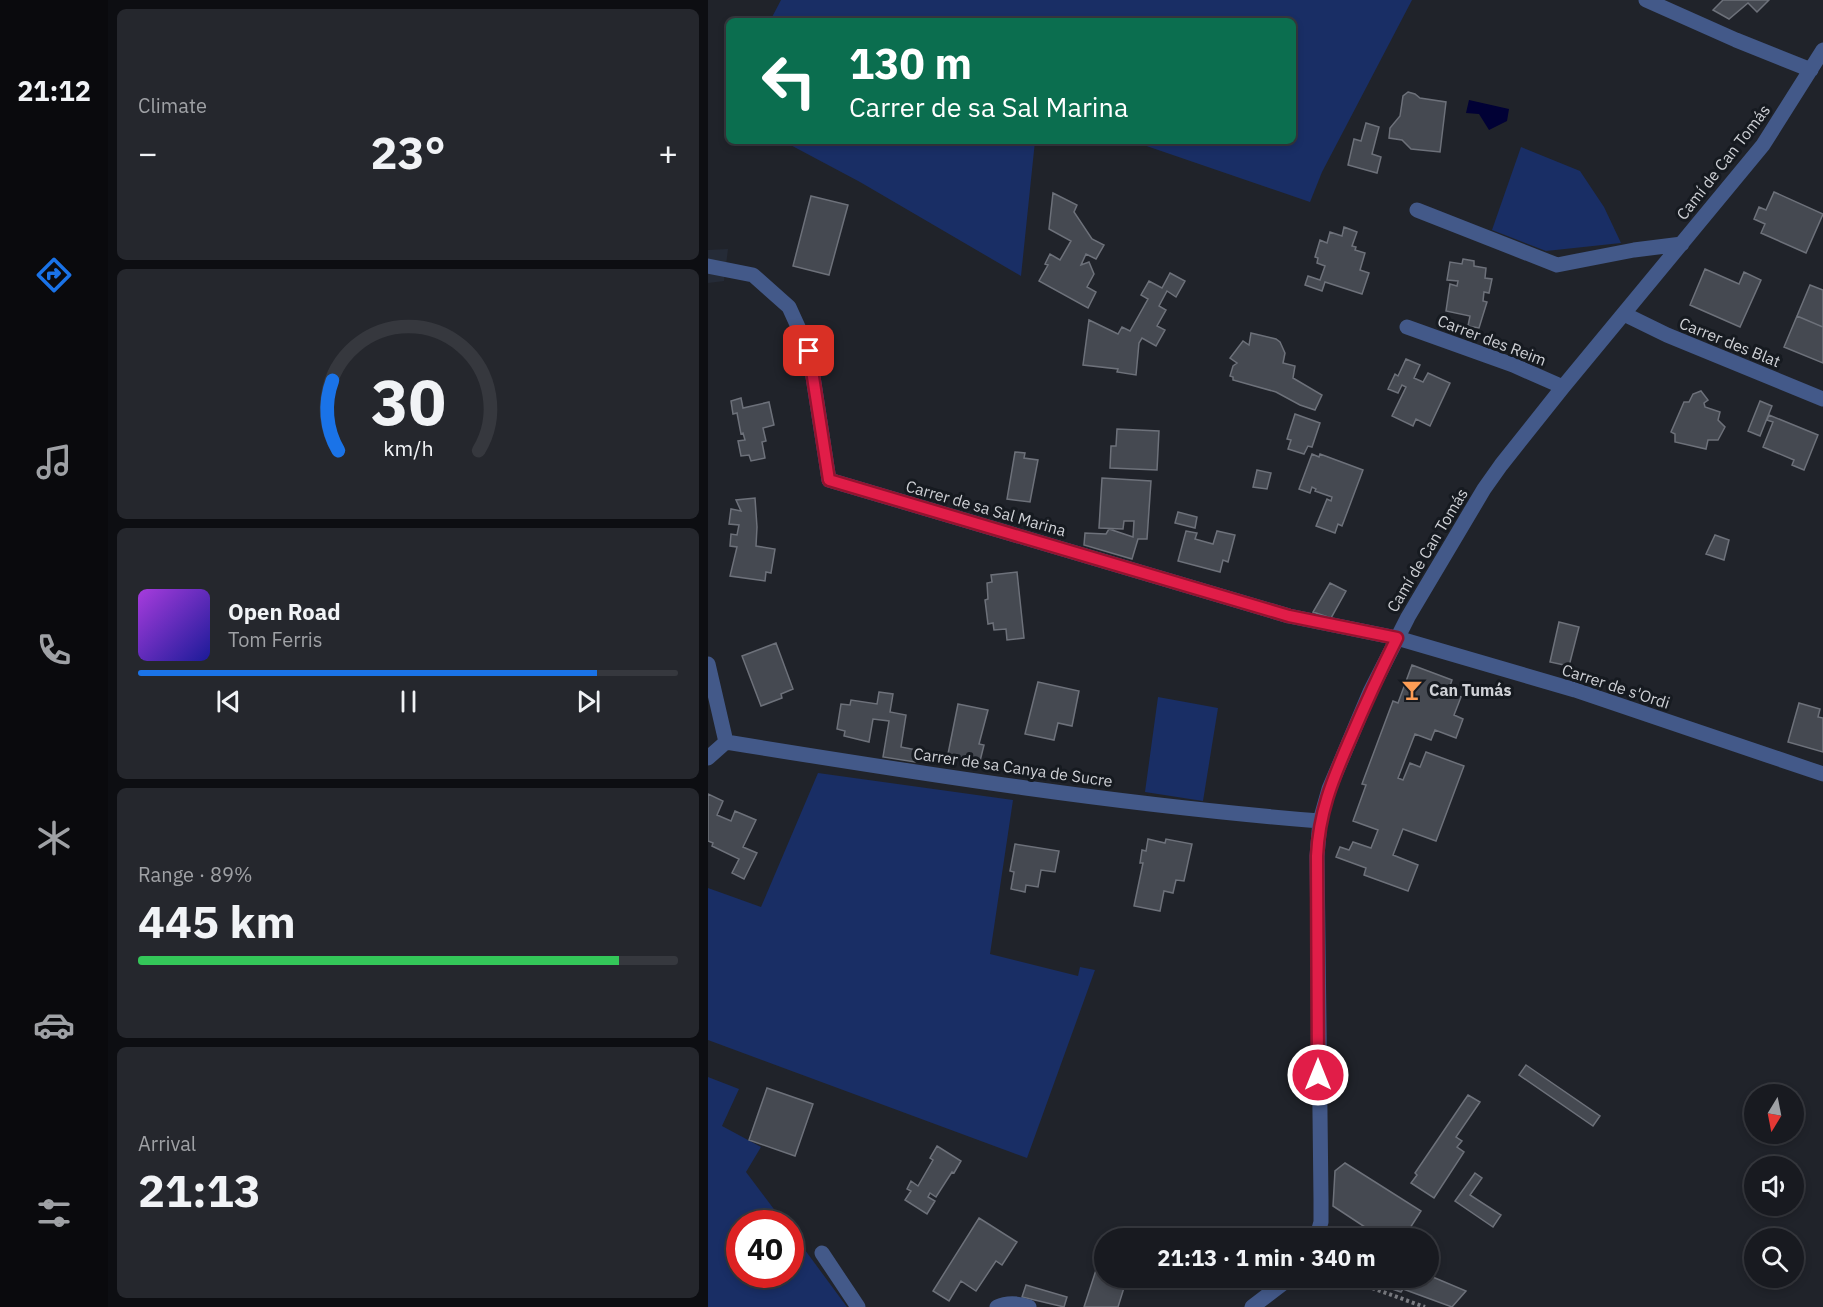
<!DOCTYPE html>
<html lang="en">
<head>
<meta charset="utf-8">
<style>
	:root { --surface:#181a20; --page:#25272d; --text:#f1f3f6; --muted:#9fa1a5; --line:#36383e; --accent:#1a73e8 }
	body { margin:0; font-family:"IBM Plex Sans",sans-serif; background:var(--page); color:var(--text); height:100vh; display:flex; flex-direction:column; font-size:22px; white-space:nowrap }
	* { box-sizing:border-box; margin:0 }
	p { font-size:20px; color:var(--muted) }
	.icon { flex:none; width:33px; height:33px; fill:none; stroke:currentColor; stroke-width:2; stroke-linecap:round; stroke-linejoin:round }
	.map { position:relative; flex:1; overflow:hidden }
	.panel { display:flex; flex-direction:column; gap:9px; padding:9px; background:#0d0e12; width:600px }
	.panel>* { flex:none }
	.banner { position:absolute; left:18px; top:18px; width:570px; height:126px; border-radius:9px; box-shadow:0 3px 9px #0003,0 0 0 2px var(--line); background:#0b6e4f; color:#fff; overflow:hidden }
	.needle { width:39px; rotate:190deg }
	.controls { position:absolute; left:1036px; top:1084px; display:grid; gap:12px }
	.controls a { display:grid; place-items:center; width:60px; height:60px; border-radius:50%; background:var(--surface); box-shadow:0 3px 9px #0003,0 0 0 2px var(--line); font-size:30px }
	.speed { position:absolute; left:18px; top:1210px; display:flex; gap:12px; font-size:30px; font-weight:700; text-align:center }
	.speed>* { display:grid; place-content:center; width:78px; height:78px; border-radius:50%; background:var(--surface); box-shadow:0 3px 9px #0003,0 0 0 2px var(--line); line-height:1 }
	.speed .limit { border:9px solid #d22; background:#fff; color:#111 }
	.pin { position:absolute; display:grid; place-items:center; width:51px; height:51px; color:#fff; margin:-26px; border-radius:12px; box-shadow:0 3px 9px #0006 }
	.me { position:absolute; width:66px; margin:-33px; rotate:0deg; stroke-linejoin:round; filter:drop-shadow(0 0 4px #0008) }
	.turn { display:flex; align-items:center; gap:21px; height:126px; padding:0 24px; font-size:27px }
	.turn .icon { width:78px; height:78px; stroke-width:2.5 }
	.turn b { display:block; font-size:42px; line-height:51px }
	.big { font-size:45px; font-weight:700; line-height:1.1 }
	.panel .card { flex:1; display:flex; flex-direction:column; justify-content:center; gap:9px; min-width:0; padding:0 21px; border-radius:9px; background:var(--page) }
	.panel .dial { align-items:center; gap:0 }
	.dial svg { height:156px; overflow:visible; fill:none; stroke:var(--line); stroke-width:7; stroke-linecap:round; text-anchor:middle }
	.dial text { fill:var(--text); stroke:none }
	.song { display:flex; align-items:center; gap:18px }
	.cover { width:72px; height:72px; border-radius:9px; background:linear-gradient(135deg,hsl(280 70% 55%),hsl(240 70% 35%)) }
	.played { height:6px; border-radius:3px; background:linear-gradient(90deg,var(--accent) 85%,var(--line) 85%) }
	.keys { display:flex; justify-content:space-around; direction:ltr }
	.heat { display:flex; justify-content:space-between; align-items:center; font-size:33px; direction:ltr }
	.charge { height:9px; border-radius:4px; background:linear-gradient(90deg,#34c759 89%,var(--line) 0) }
	.trip { position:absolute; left:386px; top:1228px; width:345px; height:60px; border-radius:30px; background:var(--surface); box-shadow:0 3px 9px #0003,0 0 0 2px var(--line); font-weight:700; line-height:60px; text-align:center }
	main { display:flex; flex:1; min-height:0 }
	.dock { display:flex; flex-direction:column; width:108px; justify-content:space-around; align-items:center; background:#0a0a0d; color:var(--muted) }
	.dock .icon { width:42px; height:42px }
	.dock .current { color:var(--accent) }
	.dock b { font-size:27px; color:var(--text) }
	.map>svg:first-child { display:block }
	.built { fill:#252b37 }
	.green { fill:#192e65 }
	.water { fill:#010135 }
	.building { fill:#454951; stroke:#6d717a; stroke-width:1.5 }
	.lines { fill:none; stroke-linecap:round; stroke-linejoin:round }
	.path { stroke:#7b7d83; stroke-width:4; stroke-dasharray:3 3; stroke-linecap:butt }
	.minor { stroke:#435989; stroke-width:15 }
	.route-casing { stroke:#92132f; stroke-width:15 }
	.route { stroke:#e11d48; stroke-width:10 }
	.labels { text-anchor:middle; stroke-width:6; stroke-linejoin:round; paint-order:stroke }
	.street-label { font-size:16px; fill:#cfd1d6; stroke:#161a20 }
	.poi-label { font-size:16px; font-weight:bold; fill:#cfd1d6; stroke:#161a20; text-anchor:start }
</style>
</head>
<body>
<main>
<nav class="dock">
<b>21:12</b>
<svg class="icon current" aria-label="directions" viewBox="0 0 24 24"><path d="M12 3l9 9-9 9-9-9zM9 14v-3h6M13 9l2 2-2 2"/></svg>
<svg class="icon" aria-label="music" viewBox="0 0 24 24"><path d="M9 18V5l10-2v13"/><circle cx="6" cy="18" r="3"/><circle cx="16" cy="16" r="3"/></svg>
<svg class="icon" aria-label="phone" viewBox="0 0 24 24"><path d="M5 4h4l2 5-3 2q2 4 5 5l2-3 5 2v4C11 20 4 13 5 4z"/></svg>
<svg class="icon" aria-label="climate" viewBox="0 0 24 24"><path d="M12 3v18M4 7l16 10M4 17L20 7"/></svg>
<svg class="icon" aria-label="car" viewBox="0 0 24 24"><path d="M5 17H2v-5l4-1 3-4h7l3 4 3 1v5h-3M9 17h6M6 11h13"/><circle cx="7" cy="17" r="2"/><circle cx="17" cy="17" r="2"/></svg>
<svg class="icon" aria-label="filters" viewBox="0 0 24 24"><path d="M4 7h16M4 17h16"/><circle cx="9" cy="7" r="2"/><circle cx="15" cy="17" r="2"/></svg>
</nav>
<section class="panel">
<div class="card"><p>Climate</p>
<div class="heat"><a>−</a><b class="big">23°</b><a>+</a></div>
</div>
<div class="card dial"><svg viewBox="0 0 100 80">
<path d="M14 69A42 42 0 1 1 86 69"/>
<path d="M14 69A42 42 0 0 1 11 33" stroke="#1a73e8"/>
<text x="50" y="56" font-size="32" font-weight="700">30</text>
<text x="50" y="72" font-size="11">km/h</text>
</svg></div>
<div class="card">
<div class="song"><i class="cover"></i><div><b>Open Road</b><p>Tom Ferris</p></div></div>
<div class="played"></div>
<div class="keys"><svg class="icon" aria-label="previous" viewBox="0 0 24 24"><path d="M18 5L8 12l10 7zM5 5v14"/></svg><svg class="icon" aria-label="pause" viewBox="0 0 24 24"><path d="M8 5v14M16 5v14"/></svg><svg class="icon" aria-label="next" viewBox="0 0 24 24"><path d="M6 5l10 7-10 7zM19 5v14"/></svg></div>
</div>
<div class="card"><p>Range · 89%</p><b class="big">445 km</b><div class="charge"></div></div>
<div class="card"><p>Arrival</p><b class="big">21:13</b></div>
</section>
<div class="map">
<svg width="1115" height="1307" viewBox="0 0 1115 1307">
	<rect width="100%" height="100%" fill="#20232a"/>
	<path class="built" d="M 20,249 L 16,281 L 0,283 L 0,250 Z"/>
	<path class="green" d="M 73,0 L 704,0 L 614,172 L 602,202 L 424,141 L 585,141 L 585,21 L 62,21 Z
		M 75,141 L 327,141 L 313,276 L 152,182 Z
		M 813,147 L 872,171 L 896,207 L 913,243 L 838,251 L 784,230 Z
		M 450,697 L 510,708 L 495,801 L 437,792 Z
		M 110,773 L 305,800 L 282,954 L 370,976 L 372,967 L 387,970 L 319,1158 L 0,1040 L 0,888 L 53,907 Z
		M 0,1077 L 31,1089 L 14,1126 L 53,1147 L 38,1172 L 77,1224 L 32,1224 L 32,1275 L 82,1275 L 83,1231 L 139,1307 L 0,1307 Z"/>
	<path class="water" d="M 761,100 L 801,109 L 799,121 L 781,130 L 771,114 L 758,113 Z"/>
	<path class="building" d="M 1015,0 L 1061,0 L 1049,12 L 1040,3 L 1021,19 L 1005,10 Z
		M 700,92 L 707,94 L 712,98 L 738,102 L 732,152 L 703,149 L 694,140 L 681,138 L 682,128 L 692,116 L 695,96 Z
		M 658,123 L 671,127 L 664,154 L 673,157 L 669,173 L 640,165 L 646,139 L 653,141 Z
		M 1066,192 L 1115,214 L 1098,253 L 1053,233 L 1057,224 L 1046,219 L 1051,207 L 1058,210 Z
		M 345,193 L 369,205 L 366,212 L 384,239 L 396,245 L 388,259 L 378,254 L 373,265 L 381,262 L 386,274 L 379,287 L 388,292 L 380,308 L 331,281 L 340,265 L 337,264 L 342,254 L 352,260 L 363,241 L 341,229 Z
		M 103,196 L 140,205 L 121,275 L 85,266 Z
		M 636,227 L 649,232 L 644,246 L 648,247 L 647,250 L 657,253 L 652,270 L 661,273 L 654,294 L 617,282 L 614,291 L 597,285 L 600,276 L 612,280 L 617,266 L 609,263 L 610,258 L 607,257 L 612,240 L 619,243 L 622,232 L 634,236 Z
		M 755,259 L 766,261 L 766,266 L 778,268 L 777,278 L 784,279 L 781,293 L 776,292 L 775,301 L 779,302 L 771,328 L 760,326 L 762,316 L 738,311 L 742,284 L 749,286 L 750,281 L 739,280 L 742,262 L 754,264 Z
		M 997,269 L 1031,284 L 1036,272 L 1053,280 L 1032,327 L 982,305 Z
		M 462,273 L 477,281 L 468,297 L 459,291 L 451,306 L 458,310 L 449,326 L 457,330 L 448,346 L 434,338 L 431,343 L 428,375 L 409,372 L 410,369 L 375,365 L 381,320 L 410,334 L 414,327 L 422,331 L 440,299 L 433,295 L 441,281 L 454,288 Z
		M 1102,285 L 1115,290 L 1115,327 L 1089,316 Z
		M 1089,316 L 1115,327 L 1115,363 L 1076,347 Z
		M 543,333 L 568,339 L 572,342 L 577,353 L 575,363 L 587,366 L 585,378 L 614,395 L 607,410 L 592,405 L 568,392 L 525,380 L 525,377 L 522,376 L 525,366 L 529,363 L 522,358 L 535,341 L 541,345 Z
		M 698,359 L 712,365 L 706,378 L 715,382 L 720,373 L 742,383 L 722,426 L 708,419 L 705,426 L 684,416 L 698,387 L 694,385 L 690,393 L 680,389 L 687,374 L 690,376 Z
		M 993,391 L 1000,400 L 996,403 L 997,407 L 1012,412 L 1010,420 L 1017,427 L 1010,440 L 1000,440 L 998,449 L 967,442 L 967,434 L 963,432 L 976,402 L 981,402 L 985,394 Z
		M 33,398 L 35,408 L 61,402 L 66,425 L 55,428 L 58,441 L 54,442 L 57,458 L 43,461 L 41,455 L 33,456 L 30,441 L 37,440 L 35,433 L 33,434 L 29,413 L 25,414 L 23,401 Z
		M 1052,401 L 1064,406 L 1052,436 L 1040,431 Z
		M 587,414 L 612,423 L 604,447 L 600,446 L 596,454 L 580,449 L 583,440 L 579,439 Z
		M 1061,415 L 1110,435 L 1096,470 L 1084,465 L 1086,460 L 1055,447 L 1065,422 L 1059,420 Z
		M 409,429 L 451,431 L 449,470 L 402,468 L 403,446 L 408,446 Z
		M 307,452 L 317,453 L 316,458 L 330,460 L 322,502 L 299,499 Z
		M 604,454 L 611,457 L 612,454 L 655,470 L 634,526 L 630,524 L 627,533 L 608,526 L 619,499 L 623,501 L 624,497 L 607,491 L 608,489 L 604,487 L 602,493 L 591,489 Z
		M 549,470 L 563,473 L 559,489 L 545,487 Z
		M 394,478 L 443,481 L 439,539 L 430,539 L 424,559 L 376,545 L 377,533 L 398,534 L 401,529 L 425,537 L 426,521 L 416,521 L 415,529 L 391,528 Z
		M 47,498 L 49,527 L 48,546 L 67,549 L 63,573 L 58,572 L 57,581 L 22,576 L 29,547 L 22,546 L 23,534 L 29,535 L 31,525 L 21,524 L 23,509 L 33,511 L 28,500 Z
		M 470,512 L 489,517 L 487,528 L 467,523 Z
		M 478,531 L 489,533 L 487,539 L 505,544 L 509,531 L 527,535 L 520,562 L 515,560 L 512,572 L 470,561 Z
		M 1007,535 L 1021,540 L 1016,560 L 998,554 Z
		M 309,572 L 316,638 L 299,640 L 298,629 L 286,630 L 285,623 L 280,624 L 277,600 L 280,599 L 279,583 L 284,582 L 283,575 Z
		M 622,583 L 638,591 L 623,618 L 605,612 Z
		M 851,622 L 871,627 L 861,666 L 842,662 Z
		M 68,643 L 85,689 L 73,694 L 74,698 L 53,706 L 34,656 Z
		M 704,665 L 744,680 L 740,692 L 753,697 L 746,715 L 755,719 L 748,738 L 727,730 L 723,740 L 707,734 L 690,778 L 695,780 L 702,763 L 712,767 L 718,752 L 756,766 L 728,841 L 695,829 L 685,855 L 710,865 L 700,891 L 656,875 L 658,868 L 628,857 L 632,847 L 641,850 L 645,842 L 663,848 L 670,830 L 645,821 L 658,785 L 654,784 L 685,701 L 690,703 Z
		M 330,682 L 371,691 L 364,726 L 350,723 L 346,740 L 317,734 Z
		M 171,692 L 185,694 L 182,712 L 198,715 L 193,747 L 209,750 L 207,762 L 175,757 L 181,721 L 165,719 L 161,742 L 136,736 L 137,731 L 129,729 L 133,704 L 142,705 L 143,700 L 169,704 Z
		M 1091,703 L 1112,709 L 1110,717 L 1115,718 L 1115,752 L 1080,742 Z
		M 250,704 L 280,710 L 271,744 L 276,745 L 272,761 L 240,754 Z
		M 0,794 L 15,801 L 9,815 L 23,821 L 27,811 L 48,820 L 35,847 L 49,853 L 36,879 L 24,873 L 31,859 L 4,846 L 5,843 L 0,841 Z
		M 440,839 L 457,843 L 458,839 L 484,844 L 476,881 L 468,880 L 465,893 L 456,891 L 452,911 L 426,906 L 435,863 L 432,863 L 434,850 L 438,851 Z
		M 307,844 L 351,851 L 347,872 L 333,870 L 330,887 L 318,885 L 317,892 L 303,889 L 306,872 L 302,871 Z
		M 818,1065 L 892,1116 L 885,1126 L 811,1075 Z
		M 59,1088 L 105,1104 L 87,1156 L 41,1140 Z
		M 760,1095 L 772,1102 L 748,1137 L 754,1141 L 749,1147 L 756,1152 L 726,1198 L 703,1183 L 709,1175 L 707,1173 Z
		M 229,1146 L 253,1161 L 246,1173 L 244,1172 L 228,1197 L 222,1193 L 220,1197 L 227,1201 L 219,1214 L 197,1200 L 203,1191 L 199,1189 L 203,1181 L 210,1186 L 225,1160 L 222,1158 Z
		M 637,1163 L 713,1211 L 695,1239 L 675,1239 L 625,1206 L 627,1171 Z
		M 767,1173 L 774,1178 L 762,1195 L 793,1215 L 785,1227 L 747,1201 Z
		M 271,1218 L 309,1242 L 294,1265 L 288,1261 L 268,1291 L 253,1281 L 241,1301 L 225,1291 Z
		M 390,1264 L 396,1266 L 396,1278 L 419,1278 L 410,1307 L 376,1307 Z
		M 720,1275 L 758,1291 L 744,1307 L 695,1289 L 693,1292 L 652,1278 L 720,1278 Z
		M 482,1278 L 499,1278 L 491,1287 Z
		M 318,1285 L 359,1297 L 356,1307 L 314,1297 Z"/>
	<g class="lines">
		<path class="path" d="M 636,1278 L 717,1307"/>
		<path class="minor" d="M 938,0 L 1028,40 L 1103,70
			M 709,210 L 849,265 L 926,250 L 974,244
			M 0,266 L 45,275 L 81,307 L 101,351 L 121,480 L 581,616 L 689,638 L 867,690 L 1115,774
			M 916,314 L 959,335 L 1115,399
			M 699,327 L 805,365 L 855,387
			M 0,664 L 18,742
			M 0,758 L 18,742 C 215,774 413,805 612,821
			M 608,1239 L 613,1222 L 613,1199 L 609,856 L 612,821 L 621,789 L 662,692 L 700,617 L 776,489 L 793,465 L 855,387 L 1055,145 L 1115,50
			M 114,1253 L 150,1307
			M 289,1307 C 300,1302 310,1303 321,1307
			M 544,1307 L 582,1278"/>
	</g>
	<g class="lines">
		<defs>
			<path id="route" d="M 101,351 L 121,480 L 581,616 L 689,638 C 672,672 656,707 641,742 C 624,781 611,813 609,856 L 610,1075"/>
		</defs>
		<use href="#route" class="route-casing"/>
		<use href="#route" class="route"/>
	</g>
	<defs>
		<symbol id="bar-bare" viewBox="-9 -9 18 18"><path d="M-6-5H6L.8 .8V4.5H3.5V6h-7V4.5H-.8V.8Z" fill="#fd9d55" stroke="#161a20" stroke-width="2.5" paint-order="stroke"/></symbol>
	</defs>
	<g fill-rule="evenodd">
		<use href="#bar-bare" x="689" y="675" width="30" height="30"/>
	</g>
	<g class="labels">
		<g class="street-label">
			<text transform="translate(1015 162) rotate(-52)" y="6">Camí de Can Tomás</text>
			<text transform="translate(784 340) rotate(21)" y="6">Carrer des Reim</text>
			<text transform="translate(1022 342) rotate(22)" y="6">Carrer des Blat</text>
			<text transform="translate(278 508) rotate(16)" y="6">Carrer de sa Sal Marina</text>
			<text transform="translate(719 550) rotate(-59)" y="6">Camí de Can Tomás</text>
			<text transform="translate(908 686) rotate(18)" y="6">Carrer de s'Ordi</text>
			<text transform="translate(305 767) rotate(8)" y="6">Carrer de sa Canya de Sucre</text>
		</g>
		<g class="poi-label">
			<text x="721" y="696">Can Tumás</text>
		</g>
	</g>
</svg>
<div class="controls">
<a><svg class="needle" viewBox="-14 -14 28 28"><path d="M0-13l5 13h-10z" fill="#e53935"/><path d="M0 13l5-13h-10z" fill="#9fa1a5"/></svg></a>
<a><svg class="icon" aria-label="sound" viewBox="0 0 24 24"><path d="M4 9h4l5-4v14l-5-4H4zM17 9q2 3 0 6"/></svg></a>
<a><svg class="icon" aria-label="search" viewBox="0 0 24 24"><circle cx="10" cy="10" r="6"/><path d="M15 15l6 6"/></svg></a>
</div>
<div class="speed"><div class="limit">40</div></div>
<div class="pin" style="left:101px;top:351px;background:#d93025"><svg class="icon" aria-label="arrive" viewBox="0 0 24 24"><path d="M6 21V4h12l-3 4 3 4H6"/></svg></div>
<svg class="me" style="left:610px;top:1075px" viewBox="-20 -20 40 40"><circle r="17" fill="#e11d48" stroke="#fff" stroke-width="3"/><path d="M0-11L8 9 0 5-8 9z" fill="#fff"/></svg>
<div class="trip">21:13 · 1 min · 340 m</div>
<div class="banner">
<div class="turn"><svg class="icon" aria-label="left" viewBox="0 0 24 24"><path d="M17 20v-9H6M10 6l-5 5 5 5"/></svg><div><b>130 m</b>Carrer de sa Sal Marina</div></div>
</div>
</div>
</main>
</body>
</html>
